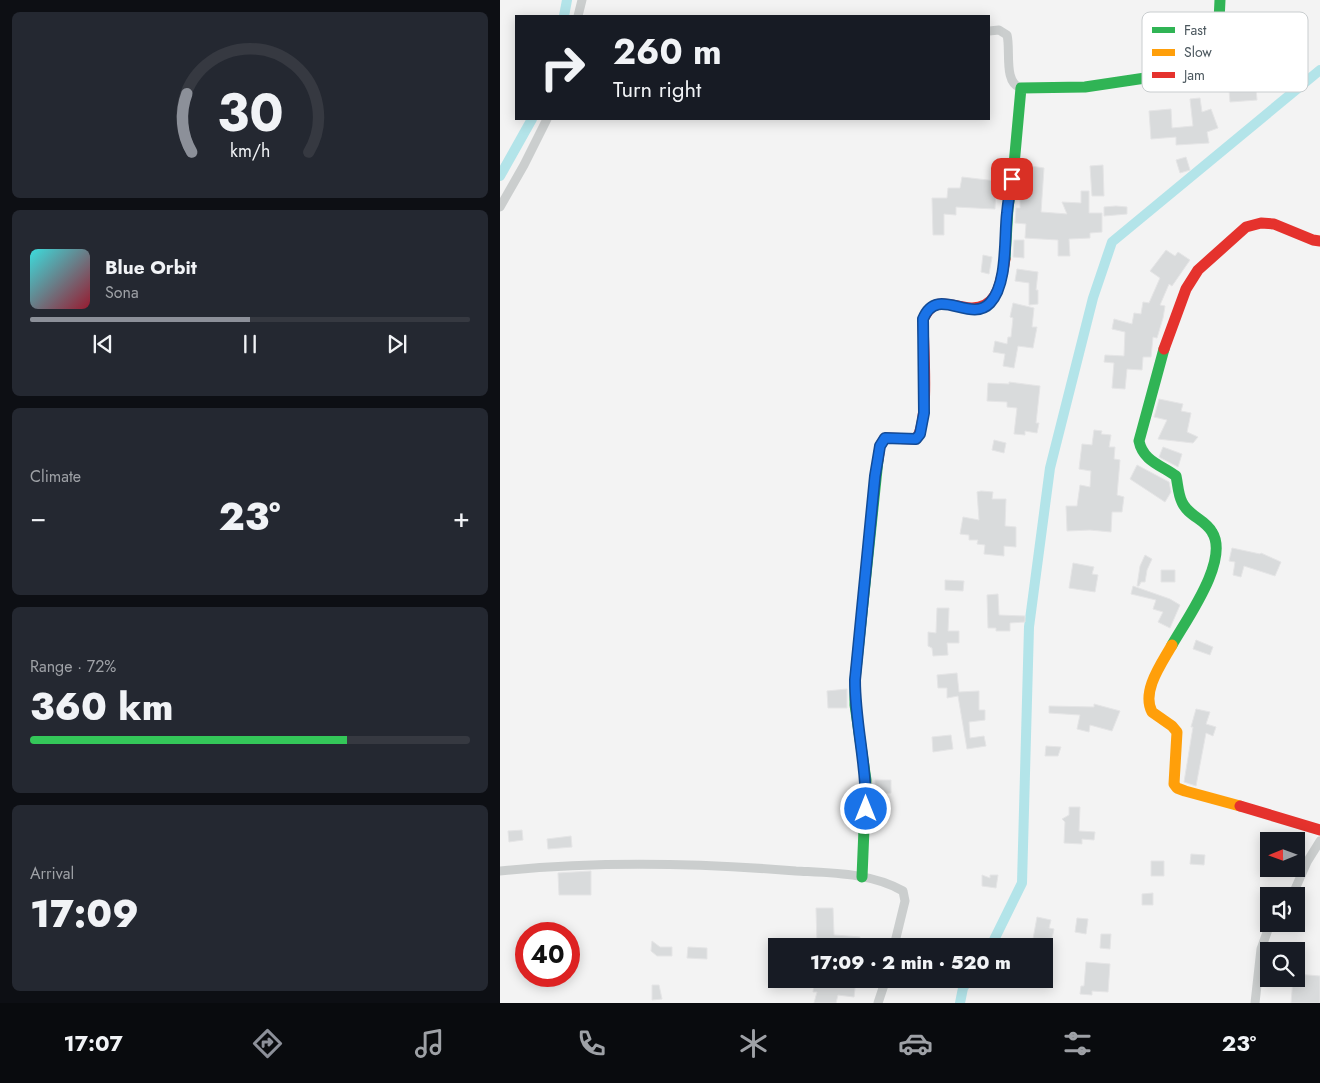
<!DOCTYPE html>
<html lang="en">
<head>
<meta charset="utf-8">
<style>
	:root { --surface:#171b24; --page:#242831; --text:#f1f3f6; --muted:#9ea1a6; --line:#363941; --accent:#8c9099 }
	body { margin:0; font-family:Jost,sans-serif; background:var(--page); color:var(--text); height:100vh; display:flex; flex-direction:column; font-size:19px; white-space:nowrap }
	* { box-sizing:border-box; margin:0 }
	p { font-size:16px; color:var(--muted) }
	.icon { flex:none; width:28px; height:28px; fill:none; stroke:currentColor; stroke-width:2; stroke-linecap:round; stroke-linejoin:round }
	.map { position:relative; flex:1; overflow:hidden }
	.drawer { display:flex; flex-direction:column; gap:12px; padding:12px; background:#0d0f14; width:500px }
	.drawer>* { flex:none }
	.hud { position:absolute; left:15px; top:15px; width:475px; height:105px; border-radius:0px; box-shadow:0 2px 12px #0003; background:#171b24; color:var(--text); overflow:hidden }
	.needle { width:32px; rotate:269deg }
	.buttons { position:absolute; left:760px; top:832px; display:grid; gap:10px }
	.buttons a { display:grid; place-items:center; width:45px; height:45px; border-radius:0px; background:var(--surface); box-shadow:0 2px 12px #0003; font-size:25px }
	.speed { position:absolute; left:15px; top:922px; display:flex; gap:10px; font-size:25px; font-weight:700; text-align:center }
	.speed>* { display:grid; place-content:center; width:65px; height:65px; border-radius:50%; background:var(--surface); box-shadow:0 2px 12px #0003; line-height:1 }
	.speed .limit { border:8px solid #d22; background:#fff; color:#111 }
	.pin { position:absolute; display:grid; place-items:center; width:42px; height:42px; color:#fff; margin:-21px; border-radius:10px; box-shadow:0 2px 8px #0006 }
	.me { position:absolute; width:55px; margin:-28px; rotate:0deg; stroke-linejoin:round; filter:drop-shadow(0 0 4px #0008) }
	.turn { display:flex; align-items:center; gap:18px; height:105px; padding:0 15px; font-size:22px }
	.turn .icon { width:65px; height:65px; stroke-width:2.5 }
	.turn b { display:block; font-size:35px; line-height:42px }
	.big { font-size:38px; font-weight:800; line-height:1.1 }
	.drawer .tile { flex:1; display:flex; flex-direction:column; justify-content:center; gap:8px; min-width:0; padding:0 18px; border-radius:8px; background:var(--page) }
	.drawer .dial { align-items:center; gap:0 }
	.dial svg { height:130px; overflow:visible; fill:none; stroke:var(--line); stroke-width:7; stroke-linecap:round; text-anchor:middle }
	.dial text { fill:var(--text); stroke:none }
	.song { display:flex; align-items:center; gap:15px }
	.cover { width:60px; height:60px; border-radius:8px; background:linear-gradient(135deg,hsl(180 70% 55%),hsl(350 70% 35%)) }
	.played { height:5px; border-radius:2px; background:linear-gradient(90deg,var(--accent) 50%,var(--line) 50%) }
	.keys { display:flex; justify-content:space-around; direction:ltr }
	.heat { display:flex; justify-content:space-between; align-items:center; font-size:28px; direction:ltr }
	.charge { height:8px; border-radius:4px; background:linear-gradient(90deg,#34c759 72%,var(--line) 0) }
	.trip { position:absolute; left:268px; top:938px; width:285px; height:50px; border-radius:0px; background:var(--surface); box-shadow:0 2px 12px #0003; font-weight:800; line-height:50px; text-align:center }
	.tabs { display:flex; height:80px; justify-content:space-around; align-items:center; background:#090b0e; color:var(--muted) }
	.tabs .icon { width:35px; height:35px }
	.tabs .active { color:var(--accent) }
	.tabs b { font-size:22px; color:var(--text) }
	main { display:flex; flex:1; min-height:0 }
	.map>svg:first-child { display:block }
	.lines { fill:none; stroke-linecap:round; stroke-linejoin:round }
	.canal { stroke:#b3e4e9; stroke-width:10 }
	.building { fill:#d9dbdc; stroke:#e5e5e6 }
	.street { stroke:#cbcece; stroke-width:9 }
	.fast { stroke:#30b455; stroke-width:11 }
	.slow { stroke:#ff9f0a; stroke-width:11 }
	.jam { stroke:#e5322d; stroke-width:11 }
	.route-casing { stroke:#114b97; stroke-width:12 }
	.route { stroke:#1a73e8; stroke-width:9 }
	.key { fill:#fff; stroke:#c9cdcf; stroke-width:1 }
	.key-label { font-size:14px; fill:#4b575e }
</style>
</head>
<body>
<main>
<section class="drawer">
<div class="tile dial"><svg viewBox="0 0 100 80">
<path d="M14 69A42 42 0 1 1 86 69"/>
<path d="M14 69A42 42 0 0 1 11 33" stroke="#8c9099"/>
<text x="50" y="56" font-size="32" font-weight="700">30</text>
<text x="50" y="72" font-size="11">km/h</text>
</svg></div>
<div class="tile">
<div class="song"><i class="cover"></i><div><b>Blue Orbit</b><p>Sona</p></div></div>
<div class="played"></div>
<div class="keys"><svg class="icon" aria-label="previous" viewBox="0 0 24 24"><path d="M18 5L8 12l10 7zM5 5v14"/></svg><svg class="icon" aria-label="pause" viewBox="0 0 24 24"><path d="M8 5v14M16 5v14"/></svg><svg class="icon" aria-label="next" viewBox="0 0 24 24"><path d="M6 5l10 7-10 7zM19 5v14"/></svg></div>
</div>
<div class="tile"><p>Climate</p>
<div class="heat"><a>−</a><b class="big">23°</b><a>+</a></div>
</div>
<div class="tile"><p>Range · 72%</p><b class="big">360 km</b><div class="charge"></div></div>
<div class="tile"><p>Arrival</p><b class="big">17:09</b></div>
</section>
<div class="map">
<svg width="820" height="1003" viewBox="0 0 820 1003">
	<rect width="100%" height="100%" fill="#f3f3f3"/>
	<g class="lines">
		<path class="canal" d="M 64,16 L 67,0
			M 0,176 L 32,119
			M 491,946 L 522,883 L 529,627 L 550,468 L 593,298 L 612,242 L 820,70
			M 460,1003 L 463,988 L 469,979"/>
	</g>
	<path class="building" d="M 756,88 L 757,100 L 730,102 L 729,90 Z
		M 700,98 L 702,112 L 711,109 L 718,128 L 707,132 L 709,143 L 676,145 L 676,137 L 651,139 L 649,111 L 671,109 L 672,128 L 693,126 L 690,99 Z
		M 686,157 L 690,170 L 680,173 L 676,160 Z
		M 524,165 L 544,168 L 541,212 L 567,214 L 562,202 L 581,203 L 581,191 L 589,191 L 589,213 L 602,213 L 602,232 L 590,233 L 590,238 L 569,239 L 570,256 L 558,256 L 558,240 L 525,238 L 526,224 L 515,223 L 516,208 L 520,208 L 520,189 Z
		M 603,165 L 604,196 L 592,196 L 590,166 Z
		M 462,177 L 496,181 L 495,209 L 456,207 L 456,215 L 444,214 L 444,235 L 433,235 L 432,198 L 447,198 L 448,188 L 460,188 Z
		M 616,206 L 627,207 L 627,214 L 604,216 L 604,207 Z
		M 514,240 L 524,240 L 524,258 L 513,257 Z
		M 666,250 L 675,256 L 678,252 L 690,260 L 672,286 L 669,284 L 660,305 L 665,306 L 663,318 L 657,338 L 653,337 L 651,357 L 643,357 L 642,370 L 627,369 L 625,389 L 612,388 L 614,363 L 604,362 L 605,355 L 624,356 L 625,332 L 612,329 L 614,319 L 632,324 L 634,313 L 641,314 L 643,302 L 649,303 L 660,278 L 650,271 Z
		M 483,255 L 492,257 L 489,274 L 481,272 Z
		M 517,269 L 538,272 L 536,290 L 538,290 L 538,304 L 529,305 L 529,283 L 515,281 Z
		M 513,303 L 534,308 L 532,327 L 537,327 L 533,348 L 518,346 L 514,368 L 503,366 L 505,354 L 493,352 L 495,341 L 507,344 L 508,337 L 511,337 L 513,318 L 510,317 Z
		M 509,382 L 540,386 L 536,423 L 539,423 L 537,433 L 525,431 L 525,435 L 514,434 L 517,408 L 507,407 L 507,402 L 487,401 L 488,383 L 509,384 Z
		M 659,399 L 683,404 L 681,411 L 691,413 L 687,432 L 698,437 L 693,443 L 658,439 L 667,420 L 654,417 Z
		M 594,430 L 602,431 L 601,434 L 611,435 L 609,447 L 615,447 L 614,459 L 620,460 L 617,495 L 624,497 L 622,512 L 612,512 L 611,532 L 590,530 L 567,531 L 566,506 L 577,506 L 580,485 L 590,487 L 591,471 L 579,469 L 582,444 L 592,445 Z
		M 494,440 L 506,443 L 504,453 L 492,450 Z
		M 663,447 L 682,454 L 678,467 L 659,457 Z
		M 637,465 L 669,482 L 671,492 L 665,502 L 630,479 Z
		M 481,491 L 493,492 L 492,499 L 506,499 L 505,526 L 516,527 L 516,547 L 504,546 L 504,556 L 484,554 L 485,545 L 477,544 L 478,540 L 469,540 L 469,535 L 460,534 L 463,517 L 479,520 L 477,492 Z
		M 732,548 L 760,554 L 761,553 L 781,562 L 775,576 L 744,566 L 741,577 L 733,575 L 735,562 L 729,561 Z
		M 645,555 L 652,559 L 647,570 L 645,582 L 641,582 L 639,586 L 637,586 L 640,566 Z
		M 573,563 L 594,567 L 592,574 L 598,575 L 595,592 L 569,588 Z
		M 661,570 L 675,570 L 675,582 L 661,582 Z
		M 445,580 L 464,581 L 463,591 L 445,590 Z
		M 633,586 L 670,599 L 680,605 L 670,628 L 658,622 L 663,612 L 653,609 L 656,600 L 631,594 Z
		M 498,594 L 499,615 L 525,616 L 525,622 L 510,623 L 510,631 L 496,631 L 496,628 L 488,628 L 487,595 Z
		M 437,608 L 449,608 L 448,631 L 459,631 L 459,643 L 447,643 L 448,655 L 433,656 L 432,648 L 428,646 L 428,632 L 436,633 Z
		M 696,640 L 713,647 L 710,655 L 693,649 Z
		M 457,673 L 459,692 L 479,691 L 479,710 L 485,710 L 485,720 L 469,722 L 470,738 L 484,736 L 486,746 L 467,749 L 458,696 L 447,698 L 447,688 L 438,688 L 437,675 Z
		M 347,689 L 347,708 L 328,708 L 327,691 Z
		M 594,704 L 620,711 L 612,731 L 590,725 L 589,732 L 577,729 L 580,715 L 549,713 L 549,706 L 594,707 Z
		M 696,709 L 710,712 L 706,724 L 716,727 L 713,736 L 706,733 L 696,786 L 684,782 L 693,727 L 691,727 Z
		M 451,735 L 453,749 L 433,752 L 432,737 Z
		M 546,746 L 561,747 L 558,756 L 545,756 Z
		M 375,780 L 391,780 L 391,793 L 375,794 Z
		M 569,807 L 580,807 L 579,831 L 595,832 L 594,840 L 582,839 L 582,844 L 564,843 L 565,822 L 562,819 L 569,815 Z
		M 22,830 L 23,840 L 9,842 L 8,831 Z
		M 71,836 L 72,847 L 48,849 L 47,839 Z
		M 691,854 L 705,855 L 704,865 L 690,864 Z
		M 651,861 L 664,861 L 664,876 L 651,876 Z
		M 91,871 L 91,895 L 59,895 L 58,873 Z
		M 482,875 L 490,878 L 490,875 L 498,875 L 496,888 L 482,886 Z
		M 653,893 L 653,905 L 642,905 L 642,894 Z
		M 316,908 L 333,908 L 334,935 L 360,937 L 360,944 L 317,944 Z
		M 537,917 L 551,920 L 549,928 L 554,929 L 551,943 L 533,939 Z
		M 577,918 L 588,919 L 586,934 L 575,932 Z
		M 601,934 L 611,934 L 610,949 L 600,948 Z
		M 152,941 L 160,947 L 172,947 L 172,956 L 157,956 L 151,951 Z
		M 188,947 L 207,948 L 207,959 L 187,958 Z
		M 586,962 L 610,964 L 608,992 L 592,991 L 592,995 L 580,994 L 581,986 L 584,986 Z
		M 796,974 L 820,976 L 820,1003 L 791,1003 L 793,979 L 796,979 Z
		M 315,979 L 356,979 L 354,997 L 338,995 L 336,1003 L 314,1003 L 317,992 L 313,992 Z
		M 152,985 L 159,985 L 162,999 L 152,1000 Z"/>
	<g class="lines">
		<path class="street" d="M 78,16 L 82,0
			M 489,31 L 499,30 L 507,35 C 511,50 503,83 521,88
			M 0,207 L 24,165 L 47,119
			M 0,871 C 98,861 198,863 296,871 C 332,873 372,873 403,891 L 405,901 L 394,946
			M 792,896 L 807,862 L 820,841
			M 378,1003 L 386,979
			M 755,1003 L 761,949 L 770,924"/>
		<path class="fast" d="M 505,259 L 508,208 L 514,165 L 521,88 L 585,87 L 652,77 L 705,77 L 712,72 L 717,63 L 720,0
			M 664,349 L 639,441 C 643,461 661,465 676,476 C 678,485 678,494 682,502 C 688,516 705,519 712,532 C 730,560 686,620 672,645
			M 362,877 L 366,780 L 355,705 L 355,680 L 378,460"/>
		<path class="slow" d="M 672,645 C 662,663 641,691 652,712 L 672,726 L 677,732 L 674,784 L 677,788 L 685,791 L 740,806"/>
		<path class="jam" d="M 664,349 L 686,289 L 698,270 L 746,227 L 761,223 L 774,224 L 813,240 L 820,241
			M 378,460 L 380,446 L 385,438 L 416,439 C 430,422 423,344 423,319 C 427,313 429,307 436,305 C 444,302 455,306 463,307 C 496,314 501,285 505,259
			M 740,806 L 820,830"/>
	</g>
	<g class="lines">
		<defs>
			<path id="route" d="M 366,809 C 367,766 355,724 355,680 L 375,476 L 380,446 L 385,438 L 416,439 L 420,434 L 424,413 L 423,319 C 437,284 470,324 490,303 C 508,284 504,238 507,213 C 508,202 510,190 512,179"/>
		</defs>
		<use href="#route" class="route-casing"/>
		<use href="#route" class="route"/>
	</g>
	<rect x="642" y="12" width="166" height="80" rx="8" class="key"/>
	<rect x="652" y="27" width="23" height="6" fill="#30b455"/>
	<rect x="652" y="49" width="23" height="7" fill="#ff9f0a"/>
	<rect x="652" y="72" width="23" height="6" fill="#e5322d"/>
	<g class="key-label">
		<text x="684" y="35">Fast</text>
		<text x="684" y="57">Slow</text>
		<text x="684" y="80">Jam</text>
	</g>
</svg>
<div class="buttons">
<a><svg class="needle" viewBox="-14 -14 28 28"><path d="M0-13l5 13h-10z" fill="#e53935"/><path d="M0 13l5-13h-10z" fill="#9ea1a6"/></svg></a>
<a><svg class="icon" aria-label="sound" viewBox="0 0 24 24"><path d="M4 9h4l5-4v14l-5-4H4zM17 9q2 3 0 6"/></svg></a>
<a><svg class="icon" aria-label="search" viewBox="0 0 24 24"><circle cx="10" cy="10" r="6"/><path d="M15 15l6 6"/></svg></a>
</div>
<div class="speed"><div class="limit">40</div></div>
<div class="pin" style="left:512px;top:179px;background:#d93025"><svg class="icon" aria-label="arrive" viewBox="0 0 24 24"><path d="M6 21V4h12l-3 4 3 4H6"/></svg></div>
<svg class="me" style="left:366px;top:809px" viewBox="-20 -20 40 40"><circle r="17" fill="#1a73e8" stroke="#fff" stroke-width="3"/><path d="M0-11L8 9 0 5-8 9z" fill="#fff"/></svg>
<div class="trip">17:09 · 2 min · 520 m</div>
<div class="hud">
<div class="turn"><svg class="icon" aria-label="right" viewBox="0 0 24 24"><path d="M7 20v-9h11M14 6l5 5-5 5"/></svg><div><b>260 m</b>Turn right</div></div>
</div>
</div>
</main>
<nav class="tabs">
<b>17:07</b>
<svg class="icon active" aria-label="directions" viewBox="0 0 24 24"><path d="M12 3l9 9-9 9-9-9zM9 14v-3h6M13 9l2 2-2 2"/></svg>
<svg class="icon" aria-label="music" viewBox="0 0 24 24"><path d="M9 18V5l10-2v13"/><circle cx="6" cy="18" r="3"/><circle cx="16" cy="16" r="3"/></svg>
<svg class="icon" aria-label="phone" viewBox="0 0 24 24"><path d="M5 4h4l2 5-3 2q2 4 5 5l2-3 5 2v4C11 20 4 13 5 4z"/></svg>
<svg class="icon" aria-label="climate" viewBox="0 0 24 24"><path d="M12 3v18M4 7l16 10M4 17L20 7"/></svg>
<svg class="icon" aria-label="car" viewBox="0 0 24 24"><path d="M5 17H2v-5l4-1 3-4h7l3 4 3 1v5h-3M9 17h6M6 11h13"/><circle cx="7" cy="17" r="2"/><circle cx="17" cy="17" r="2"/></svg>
<svg class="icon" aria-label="filters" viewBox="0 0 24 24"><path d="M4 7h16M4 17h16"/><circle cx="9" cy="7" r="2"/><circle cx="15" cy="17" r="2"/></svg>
<b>23°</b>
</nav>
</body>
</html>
